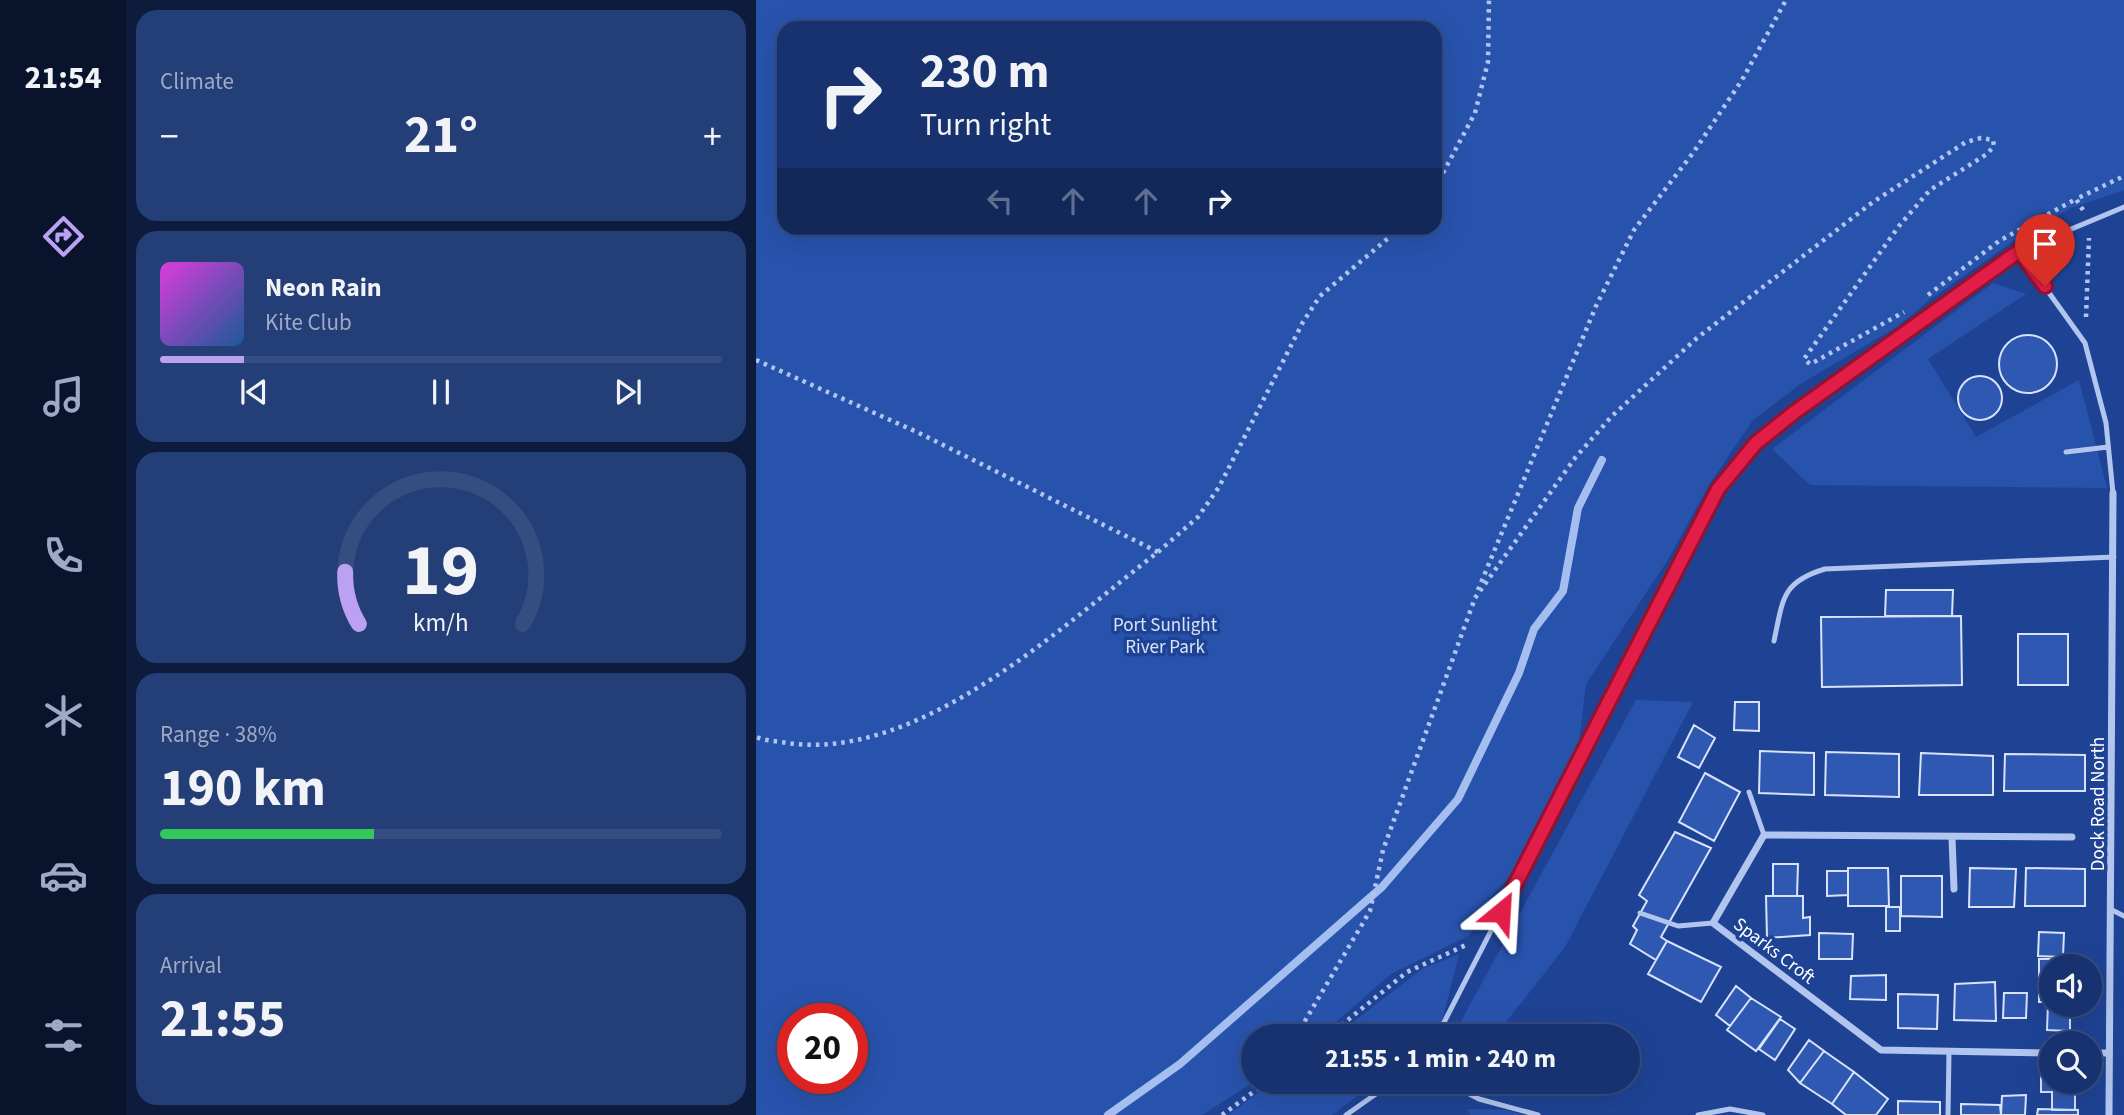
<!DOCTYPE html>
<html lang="en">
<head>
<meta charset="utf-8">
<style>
	:root { --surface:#17326f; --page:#243e77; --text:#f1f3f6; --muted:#9eaac3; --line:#364d82; --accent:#bca0f2 }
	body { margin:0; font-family:"Source Sans 3",sans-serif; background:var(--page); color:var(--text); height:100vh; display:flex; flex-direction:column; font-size:26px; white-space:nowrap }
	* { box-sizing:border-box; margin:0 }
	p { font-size:23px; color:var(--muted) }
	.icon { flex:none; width:38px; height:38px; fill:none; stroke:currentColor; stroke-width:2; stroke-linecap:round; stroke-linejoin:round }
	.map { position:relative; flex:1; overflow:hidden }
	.sheet { display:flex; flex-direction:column; gap:10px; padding:10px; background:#0d1c3d; width:630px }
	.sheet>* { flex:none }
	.guide { position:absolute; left:21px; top:21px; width:665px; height:214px; border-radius:21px; box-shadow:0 7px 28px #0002,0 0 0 2px var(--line); background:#17326f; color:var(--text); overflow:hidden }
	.tools { position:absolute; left:1283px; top:954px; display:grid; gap:14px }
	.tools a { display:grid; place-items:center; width:63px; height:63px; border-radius:50%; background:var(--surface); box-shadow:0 7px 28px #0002,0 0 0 2px var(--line); font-size:35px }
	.speed { position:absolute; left:21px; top:1003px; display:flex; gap:14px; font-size:35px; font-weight:700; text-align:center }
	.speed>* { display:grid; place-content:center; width:91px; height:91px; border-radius:50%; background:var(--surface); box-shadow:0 7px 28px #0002,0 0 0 2px var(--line); line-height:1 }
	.speed .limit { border:10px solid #d22; background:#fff; color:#111 }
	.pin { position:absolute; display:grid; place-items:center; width:60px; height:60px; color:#fff; margin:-72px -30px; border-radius:50% 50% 50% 0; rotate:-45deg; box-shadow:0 0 7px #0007 }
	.pin .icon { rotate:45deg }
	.me { position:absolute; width:77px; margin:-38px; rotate:27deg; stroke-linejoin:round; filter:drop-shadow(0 0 5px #0008) }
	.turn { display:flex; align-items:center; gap:24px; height:147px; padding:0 28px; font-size:32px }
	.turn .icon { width:91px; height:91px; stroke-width:2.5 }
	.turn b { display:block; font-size:49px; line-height:60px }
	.lanes { display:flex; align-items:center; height:66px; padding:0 28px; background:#0003; justify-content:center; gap:35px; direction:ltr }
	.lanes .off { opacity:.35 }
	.big { font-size:52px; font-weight:700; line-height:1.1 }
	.sheet .widget { flex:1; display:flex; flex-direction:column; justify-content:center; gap:10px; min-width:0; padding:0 24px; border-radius:21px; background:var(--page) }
	.sheet .dial { align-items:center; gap:0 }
	.dial svg { height:182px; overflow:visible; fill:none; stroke:var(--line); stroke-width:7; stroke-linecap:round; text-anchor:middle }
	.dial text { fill:var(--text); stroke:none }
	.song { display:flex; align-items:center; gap:21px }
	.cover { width:84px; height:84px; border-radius:10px; background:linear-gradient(135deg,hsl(300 70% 55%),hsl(210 70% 35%)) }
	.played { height:7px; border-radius:4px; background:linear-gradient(90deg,var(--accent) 15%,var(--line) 15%) }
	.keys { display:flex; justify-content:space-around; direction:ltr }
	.heat { display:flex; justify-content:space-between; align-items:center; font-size:38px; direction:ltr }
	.charge { height:10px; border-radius:5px; background:linear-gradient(90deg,#34c759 38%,var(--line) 0) }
	.trip { position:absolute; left:485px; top:1024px; width:399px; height:70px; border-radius:35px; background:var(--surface); box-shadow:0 7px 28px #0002,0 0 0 2px var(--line); font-weight:700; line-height:70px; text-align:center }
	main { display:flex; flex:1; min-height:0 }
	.dock { display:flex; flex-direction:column; width:126px; justify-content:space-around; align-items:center; background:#09142c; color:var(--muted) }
	.dock .icon { width:49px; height:49px }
	.dock .on { color:var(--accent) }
	.dock b { font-size:32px; color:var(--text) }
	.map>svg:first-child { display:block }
	.green { fill:#2853ad; fill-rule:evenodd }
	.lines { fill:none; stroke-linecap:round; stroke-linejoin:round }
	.stream { stroke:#a5bef0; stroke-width:8 }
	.building { fill:#2e58b2; stroke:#d8e3fa; stroke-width:2 }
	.path { stroke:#b2c5ee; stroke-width:4.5; stroke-dasharray:3.5 5; stroke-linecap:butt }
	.service { stroke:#b2c5ee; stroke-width:5 }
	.minor { stroke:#b2c5ee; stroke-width:7 }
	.route-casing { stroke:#92132f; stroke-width:18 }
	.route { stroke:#e11d48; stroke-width:12 }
	.labels { text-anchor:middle; stroke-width:7; stroke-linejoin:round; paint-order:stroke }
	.park-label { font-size:19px; fill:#d8e3fa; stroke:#1f4394 }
	.street-label { font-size:19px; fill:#fff; stroke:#1f4394 }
</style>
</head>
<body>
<main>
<nav class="dock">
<b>21:54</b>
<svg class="icon on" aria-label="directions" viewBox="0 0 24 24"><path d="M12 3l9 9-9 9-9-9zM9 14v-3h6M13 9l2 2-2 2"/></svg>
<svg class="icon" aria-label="music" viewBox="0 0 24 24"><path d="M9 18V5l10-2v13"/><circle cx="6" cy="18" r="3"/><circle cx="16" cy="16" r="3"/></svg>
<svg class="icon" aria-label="phone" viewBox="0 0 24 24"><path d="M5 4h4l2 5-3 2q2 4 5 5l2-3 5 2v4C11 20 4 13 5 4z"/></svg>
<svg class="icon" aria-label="climate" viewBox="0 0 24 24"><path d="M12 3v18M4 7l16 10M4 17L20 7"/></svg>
<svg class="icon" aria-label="car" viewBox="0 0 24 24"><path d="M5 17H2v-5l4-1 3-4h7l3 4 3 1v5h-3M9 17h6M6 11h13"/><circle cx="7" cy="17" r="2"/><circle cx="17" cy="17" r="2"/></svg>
<svg class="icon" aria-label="filters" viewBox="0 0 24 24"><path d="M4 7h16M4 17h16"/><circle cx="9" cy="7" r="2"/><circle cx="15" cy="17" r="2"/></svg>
</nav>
<section class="sheet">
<div class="widget"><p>Climate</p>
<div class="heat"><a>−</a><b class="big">21°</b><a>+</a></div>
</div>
<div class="widget">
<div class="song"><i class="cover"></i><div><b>Neon Rain</b><p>Kite Club</p></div></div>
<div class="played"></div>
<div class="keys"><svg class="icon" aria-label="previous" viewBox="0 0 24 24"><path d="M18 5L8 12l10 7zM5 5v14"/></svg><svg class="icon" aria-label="pause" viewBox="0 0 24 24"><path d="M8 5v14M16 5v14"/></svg><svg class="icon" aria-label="next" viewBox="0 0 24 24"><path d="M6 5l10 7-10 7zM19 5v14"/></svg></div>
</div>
<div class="widget dial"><svg viewBox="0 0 100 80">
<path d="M14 69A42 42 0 1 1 86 69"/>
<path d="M14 69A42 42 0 0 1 8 46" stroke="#bca0f2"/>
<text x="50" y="56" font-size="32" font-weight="700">19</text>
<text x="50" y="72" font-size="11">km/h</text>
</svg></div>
<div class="widget"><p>Range · 38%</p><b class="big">190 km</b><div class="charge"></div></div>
<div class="widget"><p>Arrival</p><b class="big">21:55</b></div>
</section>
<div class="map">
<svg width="1368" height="1115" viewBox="0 0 1368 1115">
	<rect width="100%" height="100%" fill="#1f4394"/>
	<path class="green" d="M 0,0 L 1368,0 L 1368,190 L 1315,208 L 1259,240 L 1172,301 L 1142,326 L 1043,385 L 997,420 L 954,483 L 913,558 L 830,684 L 822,751 L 761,870 L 727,905 L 714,935 L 635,974 L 564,1036 L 497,1036 L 498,1082 L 446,1115 L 0,1115 ZM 679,28 L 679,228 L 28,228 L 28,28 ZM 37,1018 L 96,1018 L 96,1078 L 37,1078 Z
		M 1237,283 L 1270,294 L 1172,359 L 1220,437 L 1323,380 L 1351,488 L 1054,485 L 1016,449 Z
		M 880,700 L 937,702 L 809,947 L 739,1036 L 697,1036 Z
		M 703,954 L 683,1033 L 677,1036 L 579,1036 L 666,969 Z
		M 517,1082 L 620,1082 L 576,1115 L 472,1115 Z
		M 711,1109 L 750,1110 L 767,1115 L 715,1115 Z"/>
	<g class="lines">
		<path class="stream" d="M 352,1115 L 424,1064 L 626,887 L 702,799 L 763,673 L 778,629 L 807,591 L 822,508 L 846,460"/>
	</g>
	<path class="building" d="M1243 364a29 29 0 1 1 58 0a29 29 0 1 1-58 0Z
		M1202 398a22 22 0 1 1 44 0a22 22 0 1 1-44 0Z
		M 1130,590 L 1197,590 L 1196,616 L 1129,616 Z
		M 1205,616 L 1206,685 L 1066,687 L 1065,617 Z
		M 1262,634 L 1312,634 L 1312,685 L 1262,685 Z
		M 979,702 L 1003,702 L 1003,731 L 978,730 Z
		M 938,725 L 959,738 L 943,768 L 922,757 Z
		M 1004,751 L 1058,753 L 1058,795 L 1003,793 Z
		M 1070,752 L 1143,754 L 1143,797 L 1069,795 Z
		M 1165,753 L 1237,756 L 1237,795 L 1163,795 Z
		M 1249,754 L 1329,755 L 1329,791 L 1248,791 Z
		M 949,773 L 984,792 L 958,841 L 923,822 Z
		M 919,832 L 955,848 L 905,937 L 911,941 L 900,960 L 874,944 L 881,930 L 877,926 L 891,901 L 883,895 Z
		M 1017,864 L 1042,864 L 1041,896 L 1017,896 Z
		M 1092,868 L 1132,868 L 1133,906 L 1092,906 Z
		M 1214,868 L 1260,869 L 1258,907 L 1213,907 Z
		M 1270,868 L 1329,869 L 1329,906 L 1269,906 Z
		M 1071,871 L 1092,871 L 1092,895 L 1071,896 Z
		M 1145,876 L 1186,876 L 1186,917 L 1145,916 Z
		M 1010,896 L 1047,896 L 1047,918 L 1054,917 L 1054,935 L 1011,938 Z
		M 1130,907 L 1144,907 L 1144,931 L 1130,931 Z
		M 1283,932 L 1308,933 L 1307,957 L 1282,956 Z
		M 1063,933 L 1097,934 L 1096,959 L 1063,959 Z
		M 911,941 L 965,967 L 945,1002 L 892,974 Z
		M 1283,959 L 1319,959 L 1319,966 L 1295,966 L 1295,977 L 1283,977 Z
		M 1130,975 L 1130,1000 L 1094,999 L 1095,976 Z
		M 1283,977 L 1295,977 L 1295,1002 L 1283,1002 Z
		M 1239,982 L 1240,1021 L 1198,1020 L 1199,984 Z
		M 980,986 L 995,998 L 974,1026 L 960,1015 Z
		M 1248,993 L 1271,993 L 1270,1018 L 1247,1018 Z
		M 1142,994 L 1182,995 L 1181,1029 L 1142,1028 Z
		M 995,998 L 1025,1017 L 1000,1051 L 971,1030 Z
		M 1292,1002 L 1314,1004 L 1314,1031 L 1291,1030 Z
		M 1024,1019 L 1039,1029 L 1019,1060 L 1003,1049 Z
		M 1053,1040 L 1068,1051 L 1044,1083 L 1032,1070 Z
		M 1068,1051 L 1098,1072 L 1076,1104 L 1044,1083 Z
		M 1098,1072 L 1132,1099 L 1120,1115 L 1090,1115 L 1076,1104 Z
		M 1285,1076 L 1295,1077 L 1295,1082 L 1319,1082 L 1319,1110 L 1296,1110 L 1296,1092 L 1285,1092 Z
		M 1270,1095 L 1269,1115 L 1245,1115 L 1246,1096 Z
		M 1142,1101 L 1184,1102 L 1184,1115 L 1142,1115 Z
		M 1205,1104 L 1244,1105 L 1245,1115 L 1205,1115 Z
		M 1282,1109 L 1322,1110 L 1322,1115 L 1281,1115 Z"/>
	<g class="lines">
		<path class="path" d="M 679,188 L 719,113 L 732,62 L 733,0
			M 1327,210 L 1320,199 L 1368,176
			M 1172,295 L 1243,241 L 1320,199
			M 1330,317 L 1333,238
			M 0,360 L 161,432 L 402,552 C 305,627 163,762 31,743 C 21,741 10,741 0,737
			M 402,552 L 442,517 L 463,487 L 547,322 L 564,296 L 644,228
			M 722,590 L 840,306 L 878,230 L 937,153 L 986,80 L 1030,0
			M 540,1036 L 614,911 L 627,850 L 719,598 L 819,458 L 856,416 L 941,338 L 1117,202 L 1210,142 L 1225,138 L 1237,140 L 1238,146 L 1231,154 L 1174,190 L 1143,226 L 1048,359 L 1054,364 L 1060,361 L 1148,312
			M 572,1036 L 651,972 L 710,945
			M 466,1115 L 511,1082"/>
		<path class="service" d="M 1263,251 L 1329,343 L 1350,423 L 1357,493
			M 1310,452 L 1352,447
			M 1018,641 C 1027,600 1025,582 1069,569 L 1358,557
			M 993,792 L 1008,835
			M 1356,910 L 1368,916
			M 884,913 L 922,926 L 957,923
			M 681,1036 L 962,489 L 1000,443 L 1040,411 L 1263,251 L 1368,207
			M 690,1082 L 723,1099 L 782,1115
			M 590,1115 L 637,1082
			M 942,1115 L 974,1109 L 1007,1115
			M 1192,1115 L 1193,1052"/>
		<path class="minor" d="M 1196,838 L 1198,889
			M 1295,1053 L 1125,1050 L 957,923 L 1008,835 L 1316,837
			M 1334,1053 L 1353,1053
			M 1353,1115 L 1357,493"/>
	</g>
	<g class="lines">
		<defs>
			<path id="route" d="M 745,912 L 962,489 L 1000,443 L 1040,411 L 1263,251 L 1289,286"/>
		</defs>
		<use href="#route" class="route-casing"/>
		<use href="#route" class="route"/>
	</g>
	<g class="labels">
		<g class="park-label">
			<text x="409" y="631">Port Sunlight<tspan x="409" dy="22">River Park</tspan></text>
		</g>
		<g class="street-label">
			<text transform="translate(1341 804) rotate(-90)" y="7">Dock Road North</text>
			<text transform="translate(1019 950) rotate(37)" y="7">Sparks Croft</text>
		</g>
	</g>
</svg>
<div class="tools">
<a><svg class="icon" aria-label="sound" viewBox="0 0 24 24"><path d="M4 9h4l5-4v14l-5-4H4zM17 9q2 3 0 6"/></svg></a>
<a><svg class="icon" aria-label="search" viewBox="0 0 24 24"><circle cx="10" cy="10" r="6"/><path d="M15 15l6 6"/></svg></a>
</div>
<div class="speed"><div class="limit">20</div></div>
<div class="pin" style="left:1289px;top:286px;background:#d93025"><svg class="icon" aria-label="arrive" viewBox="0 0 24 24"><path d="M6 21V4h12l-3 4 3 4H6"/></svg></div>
<svg class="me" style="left:745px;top:912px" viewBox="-20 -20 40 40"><path d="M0-17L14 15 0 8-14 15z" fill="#e11d48" stroke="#fff" stroke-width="4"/></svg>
<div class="trip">21:55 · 1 min · 240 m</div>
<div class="guide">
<div class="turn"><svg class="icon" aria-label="right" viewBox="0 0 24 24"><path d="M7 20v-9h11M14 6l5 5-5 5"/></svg><div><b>230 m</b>Turn right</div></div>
<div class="lanes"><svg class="icon off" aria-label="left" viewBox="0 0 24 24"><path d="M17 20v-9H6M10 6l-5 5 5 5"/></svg><svg class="icon off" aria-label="ahead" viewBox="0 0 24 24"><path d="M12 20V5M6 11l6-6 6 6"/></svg><svg class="icon off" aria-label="ahead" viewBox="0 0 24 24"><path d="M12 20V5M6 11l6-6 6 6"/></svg><svg class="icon" aria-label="right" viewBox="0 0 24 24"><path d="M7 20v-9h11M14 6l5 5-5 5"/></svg></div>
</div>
</div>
</main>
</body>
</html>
